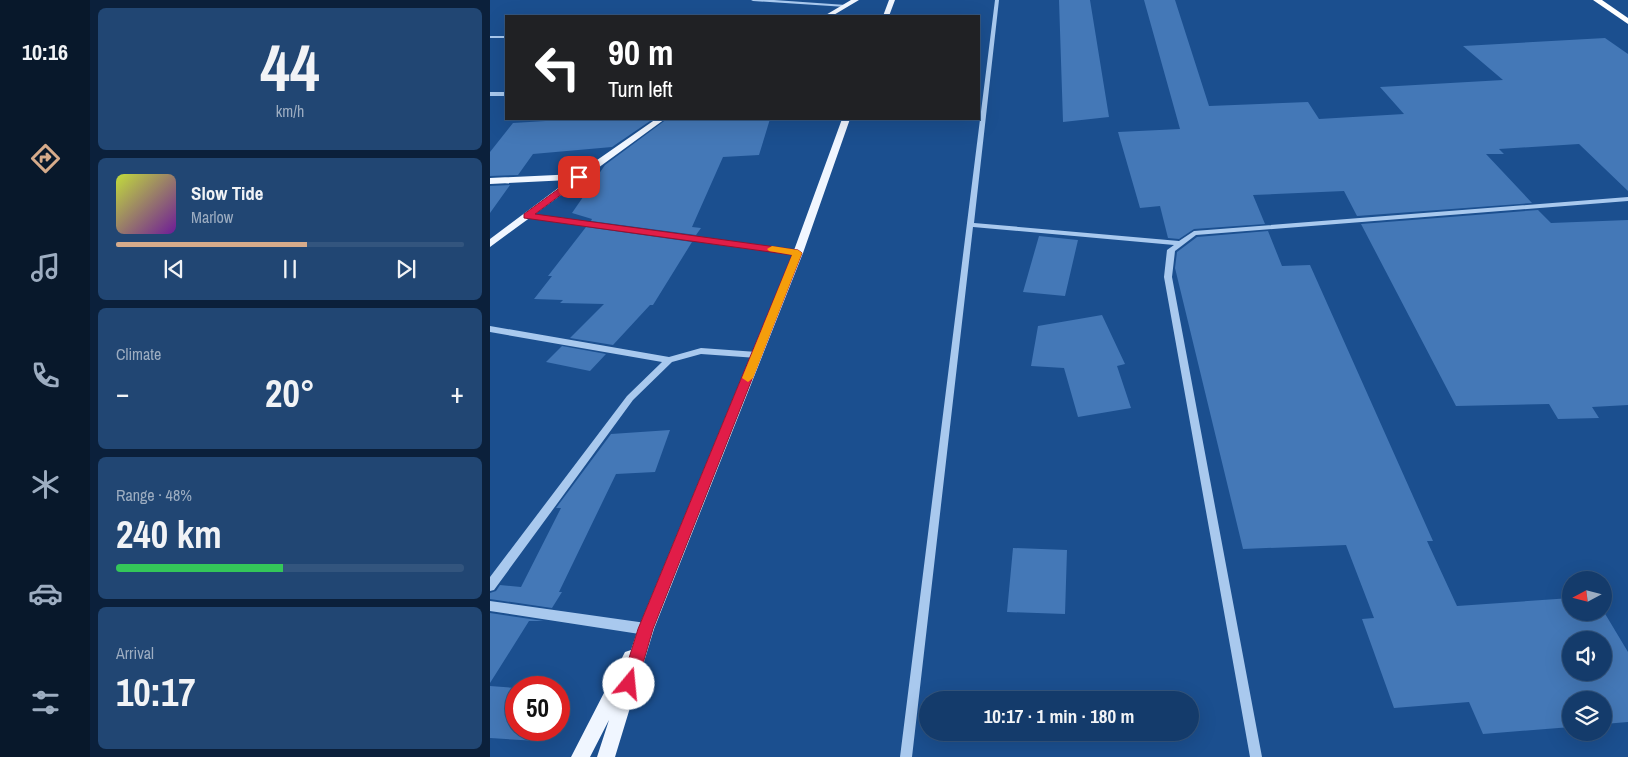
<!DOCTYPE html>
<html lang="en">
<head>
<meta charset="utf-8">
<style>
	:root { --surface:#143b6b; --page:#214673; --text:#f1f3f6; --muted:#9dadc1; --line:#33557e; --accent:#d6ab8b }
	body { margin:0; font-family:"Archivo Narrow",sans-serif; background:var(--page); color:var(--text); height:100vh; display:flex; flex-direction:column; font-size:19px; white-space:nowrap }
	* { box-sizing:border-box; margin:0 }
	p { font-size:16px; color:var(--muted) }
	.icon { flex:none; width:28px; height:28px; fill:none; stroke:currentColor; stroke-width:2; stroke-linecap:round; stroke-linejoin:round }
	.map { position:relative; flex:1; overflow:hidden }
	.details { display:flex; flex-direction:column; gap:8px; padding:8px; background:#0b203b; width:400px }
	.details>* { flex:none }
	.hud { position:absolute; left:15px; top:15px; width:475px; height:105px; border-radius:0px; box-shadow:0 5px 20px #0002,0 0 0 1px var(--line); background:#202124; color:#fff; overflow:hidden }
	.needle { width:32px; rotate:263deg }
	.buttons { position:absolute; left:1072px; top:571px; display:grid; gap:10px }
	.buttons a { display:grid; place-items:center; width:50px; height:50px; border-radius:50%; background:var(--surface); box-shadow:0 5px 20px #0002,0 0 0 1px var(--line); font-size:25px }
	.speed { position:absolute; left:15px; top:676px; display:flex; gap:10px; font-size:25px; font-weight:700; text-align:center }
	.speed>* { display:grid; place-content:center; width:65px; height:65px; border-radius:50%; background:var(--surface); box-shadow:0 5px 20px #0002,0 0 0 1px var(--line); line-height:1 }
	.speed .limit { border:8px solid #d22; background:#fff; color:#111 }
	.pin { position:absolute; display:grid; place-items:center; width:42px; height:42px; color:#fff; margin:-21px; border-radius:10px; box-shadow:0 2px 8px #0006 }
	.me { position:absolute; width:55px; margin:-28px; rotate:17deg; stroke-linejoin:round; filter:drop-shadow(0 0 4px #0008) }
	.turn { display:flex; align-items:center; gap:18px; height:105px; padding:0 20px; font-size:22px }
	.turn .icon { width:65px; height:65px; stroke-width:2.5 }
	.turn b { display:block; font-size:35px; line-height:42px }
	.big { font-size:38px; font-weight:700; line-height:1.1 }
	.details .tile { flex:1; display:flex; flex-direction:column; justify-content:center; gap:8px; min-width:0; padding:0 18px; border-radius:8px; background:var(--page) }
	.details .dial { align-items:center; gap:0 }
	.dial b { font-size:65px; line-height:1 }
	.song { display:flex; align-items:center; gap:15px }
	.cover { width:60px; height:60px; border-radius:8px; background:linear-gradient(135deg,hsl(70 70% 55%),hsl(280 70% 35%)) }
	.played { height:5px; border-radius:2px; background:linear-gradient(90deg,var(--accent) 55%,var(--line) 55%) }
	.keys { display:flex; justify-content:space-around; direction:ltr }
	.heat { display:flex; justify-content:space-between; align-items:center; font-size:28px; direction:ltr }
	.charge { height:8px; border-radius:4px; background:linear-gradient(90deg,#34c759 48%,var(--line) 0) }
	.trip { position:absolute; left:429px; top:691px; width:280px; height:50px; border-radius:25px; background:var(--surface); box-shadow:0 5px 20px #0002,0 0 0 1px var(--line); font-weight:700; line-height:50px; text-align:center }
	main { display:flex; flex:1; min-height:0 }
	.tabs { display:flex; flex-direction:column; width:90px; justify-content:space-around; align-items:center; background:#08182b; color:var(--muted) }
	.tabs .icon { width:35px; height:35px }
	.tabs .active { color:var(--accent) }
	.tabs b { font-size:22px; color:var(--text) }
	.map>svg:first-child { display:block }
	.building { fill:#4478b7; fill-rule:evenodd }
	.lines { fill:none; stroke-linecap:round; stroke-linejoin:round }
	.minor { fill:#a9c9ee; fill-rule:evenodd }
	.major { fill:#f0f6ff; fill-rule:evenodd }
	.highway { fill:#fff; fill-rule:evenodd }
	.route { fill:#e11d48; stroke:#92132f }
	.slow { fill:#f59e0b }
</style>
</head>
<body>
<main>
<nav class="tabs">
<b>10:16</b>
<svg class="icon active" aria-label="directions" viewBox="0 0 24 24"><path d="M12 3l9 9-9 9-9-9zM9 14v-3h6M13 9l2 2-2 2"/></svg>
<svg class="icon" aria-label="music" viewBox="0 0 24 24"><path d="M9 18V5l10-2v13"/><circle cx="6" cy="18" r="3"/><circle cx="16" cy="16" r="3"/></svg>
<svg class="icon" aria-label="phone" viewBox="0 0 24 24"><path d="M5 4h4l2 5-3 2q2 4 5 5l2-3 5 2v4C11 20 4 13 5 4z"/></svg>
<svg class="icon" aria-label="climate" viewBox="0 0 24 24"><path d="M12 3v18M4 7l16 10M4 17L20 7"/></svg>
<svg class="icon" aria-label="car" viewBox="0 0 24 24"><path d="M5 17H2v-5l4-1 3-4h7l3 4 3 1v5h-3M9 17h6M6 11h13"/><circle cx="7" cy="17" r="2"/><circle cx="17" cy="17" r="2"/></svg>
<svg class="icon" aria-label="filters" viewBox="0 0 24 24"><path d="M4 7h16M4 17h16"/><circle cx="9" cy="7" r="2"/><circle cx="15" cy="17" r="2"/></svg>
</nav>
<section class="details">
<div class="tile dial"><b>44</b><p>km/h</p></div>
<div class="tile">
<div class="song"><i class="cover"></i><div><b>Slow Tide</b><p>Marlow</p></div></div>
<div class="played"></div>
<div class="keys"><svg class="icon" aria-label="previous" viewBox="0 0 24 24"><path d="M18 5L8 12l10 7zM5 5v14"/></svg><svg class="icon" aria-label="pause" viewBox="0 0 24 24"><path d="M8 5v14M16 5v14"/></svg><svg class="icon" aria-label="next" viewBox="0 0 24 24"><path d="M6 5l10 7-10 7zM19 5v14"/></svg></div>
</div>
<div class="tile"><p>Climate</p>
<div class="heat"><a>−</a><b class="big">20°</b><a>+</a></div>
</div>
<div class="tile"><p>Range · 48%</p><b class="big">240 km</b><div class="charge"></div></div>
<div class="tile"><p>Arrival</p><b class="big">10:17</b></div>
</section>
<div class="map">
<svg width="1138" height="757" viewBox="0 0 1138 757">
	<rect width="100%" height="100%" fill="#1b4f8f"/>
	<path class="building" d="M 569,0 L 600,0 L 619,117 L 573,122 Z
		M 654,0 L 685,0 L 719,106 L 818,102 L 829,119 L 914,114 L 890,87 L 1013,80 L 973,46 L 1115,38 L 1138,54 L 1138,191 L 1089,144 L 1009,149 L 1014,154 L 996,154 L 1042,203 L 867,216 L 854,191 L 763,195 L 775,224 L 704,229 L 689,239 L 678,238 L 670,206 L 650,208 L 628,132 L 690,129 Z
		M 88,119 L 163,119 L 122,147 L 43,154 L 28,175 L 0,176 L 0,152 L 23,123 Z
		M 177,119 L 280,119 L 269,155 L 233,157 L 202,227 L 211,228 L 206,235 L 101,221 L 102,219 L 82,213 L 115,165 Z
		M 20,185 L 0,213 L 0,186 Z
		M 1048,210 L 1061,223 L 1138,220 L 1138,405 L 1102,407 L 1109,418 L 1068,419 L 1059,404 L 966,406 L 871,224 Z
		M 96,227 L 202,242 L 163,305 L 160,305 L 123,345 L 80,338 L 114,304 L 70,303 L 73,300 L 44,299 L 62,276 L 58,276 Z
		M 778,231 L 792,266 L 820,265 L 943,541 L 937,541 L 967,606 L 1081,598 L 1081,612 L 1114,612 L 1138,652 L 1138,722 L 1114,724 L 1114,700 L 1081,700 L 1081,727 L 993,734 L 979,702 L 904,708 L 872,619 L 884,618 L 856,545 L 753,549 L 685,268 L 687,252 L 707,237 ZM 1081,640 L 1114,640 L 1114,672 L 1081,672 Z
		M 549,236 L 588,240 L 575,296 L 533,292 Z
		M 612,315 L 635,364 L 627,366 L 641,408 L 588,417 L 574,368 L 541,366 L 548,326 Z
		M 72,346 L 116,354 L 100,371 L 56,362 Z
		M 180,430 L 165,472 L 126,474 L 69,592 L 72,592 L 62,608 L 0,599 L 0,593 L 6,591 L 10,585 L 31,587 L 71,508 L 66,508 L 121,434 Z
		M 523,548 L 577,550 L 575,614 L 517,612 Z
		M 0,613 L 54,621 L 39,621 L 0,683 Z
		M 0,686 L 26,688 L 26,730 L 54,730 L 48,741 L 0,738 Z"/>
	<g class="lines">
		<path class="minor" d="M 261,0 L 284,0 L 356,5 L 358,6 L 356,7 L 263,1 Z
			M 505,0 L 509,0 L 484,223 L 689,241 L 704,231 L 1138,197 L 1138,201 L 706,235 L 685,251 L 682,277 L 772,757 L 760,757 L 674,277 L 677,250 L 684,245 L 483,227 L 422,757 L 410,757 Z
			M 0,36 L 16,36 L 16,38 L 0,38 Z
			M 0,92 L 16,92 L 16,96 L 0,96 Z
			M 37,214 L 308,251 L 312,253 L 308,255 L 35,217 L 34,216 Z
			M 0,326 L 179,357 L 211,348 L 267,352 L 271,355 L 267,358 L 211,354 L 182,362 L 143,400 L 4,590 L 0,591 L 0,577 L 137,396 L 172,362 L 0,332 Z
			M 0,601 L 156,623 L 160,625 L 162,629 L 160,633 L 156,635 L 0,611 Z"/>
		<path class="major" d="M 361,0 L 369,0 L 342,16 L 334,16 Z
			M 399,0 L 405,0 L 399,16 L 393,16 Z
			M 166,119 L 175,119 L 0,247 L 0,239 L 79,180 L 0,184 L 0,178 L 87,174 Z
			M 352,119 L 360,119 L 313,253 L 164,629 L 125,757 L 107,757 L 119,720 L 100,757 L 81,757 L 135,652 L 141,650 L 148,629 L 303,253 Z"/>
		<path class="highway" d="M 1103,0 L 1112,0 L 1138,18 L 1138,24 Z"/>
	</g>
	<path class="route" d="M 89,174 L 93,177 L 92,179 L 45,214 L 308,250 L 312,253 L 163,629 L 147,684 L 144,689 L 139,692 L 133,689 L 131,684 L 148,629 L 302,255 L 34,218 L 34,214 Z"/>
	<path class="slow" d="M 282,246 L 308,250 L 312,253 L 263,378 L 258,382 L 252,378 L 302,255 L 279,251 L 277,249 Z"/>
</svg>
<div class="buttons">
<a><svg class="needle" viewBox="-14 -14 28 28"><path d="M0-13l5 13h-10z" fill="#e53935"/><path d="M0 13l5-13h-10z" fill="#9dadc1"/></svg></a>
<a><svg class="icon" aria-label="sound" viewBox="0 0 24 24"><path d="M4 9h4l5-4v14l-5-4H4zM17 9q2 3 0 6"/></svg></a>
<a><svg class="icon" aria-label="layers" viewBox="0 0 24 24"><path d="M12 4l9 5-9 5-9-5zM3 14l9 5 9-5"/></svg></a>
</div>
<div class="speed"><div class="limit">50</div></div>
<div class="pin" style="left:89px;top:177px;background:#d93025"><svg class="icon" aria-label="arrive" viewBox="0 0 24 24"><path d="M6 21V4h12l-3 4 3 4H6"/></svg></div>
<svg class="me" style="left:139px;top:684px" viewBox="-20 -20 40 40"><circle r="19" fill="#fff"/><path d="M0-13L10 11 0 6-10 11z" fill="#e11d48"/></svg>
<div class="trip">10:17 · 1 min · 180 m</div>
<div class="hud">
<div class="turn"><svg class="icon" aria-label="left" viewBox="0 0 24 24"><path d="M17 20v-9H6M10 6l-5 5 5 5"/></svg><div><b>90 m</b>Turn left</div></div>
</div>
</div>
</main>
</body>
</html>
